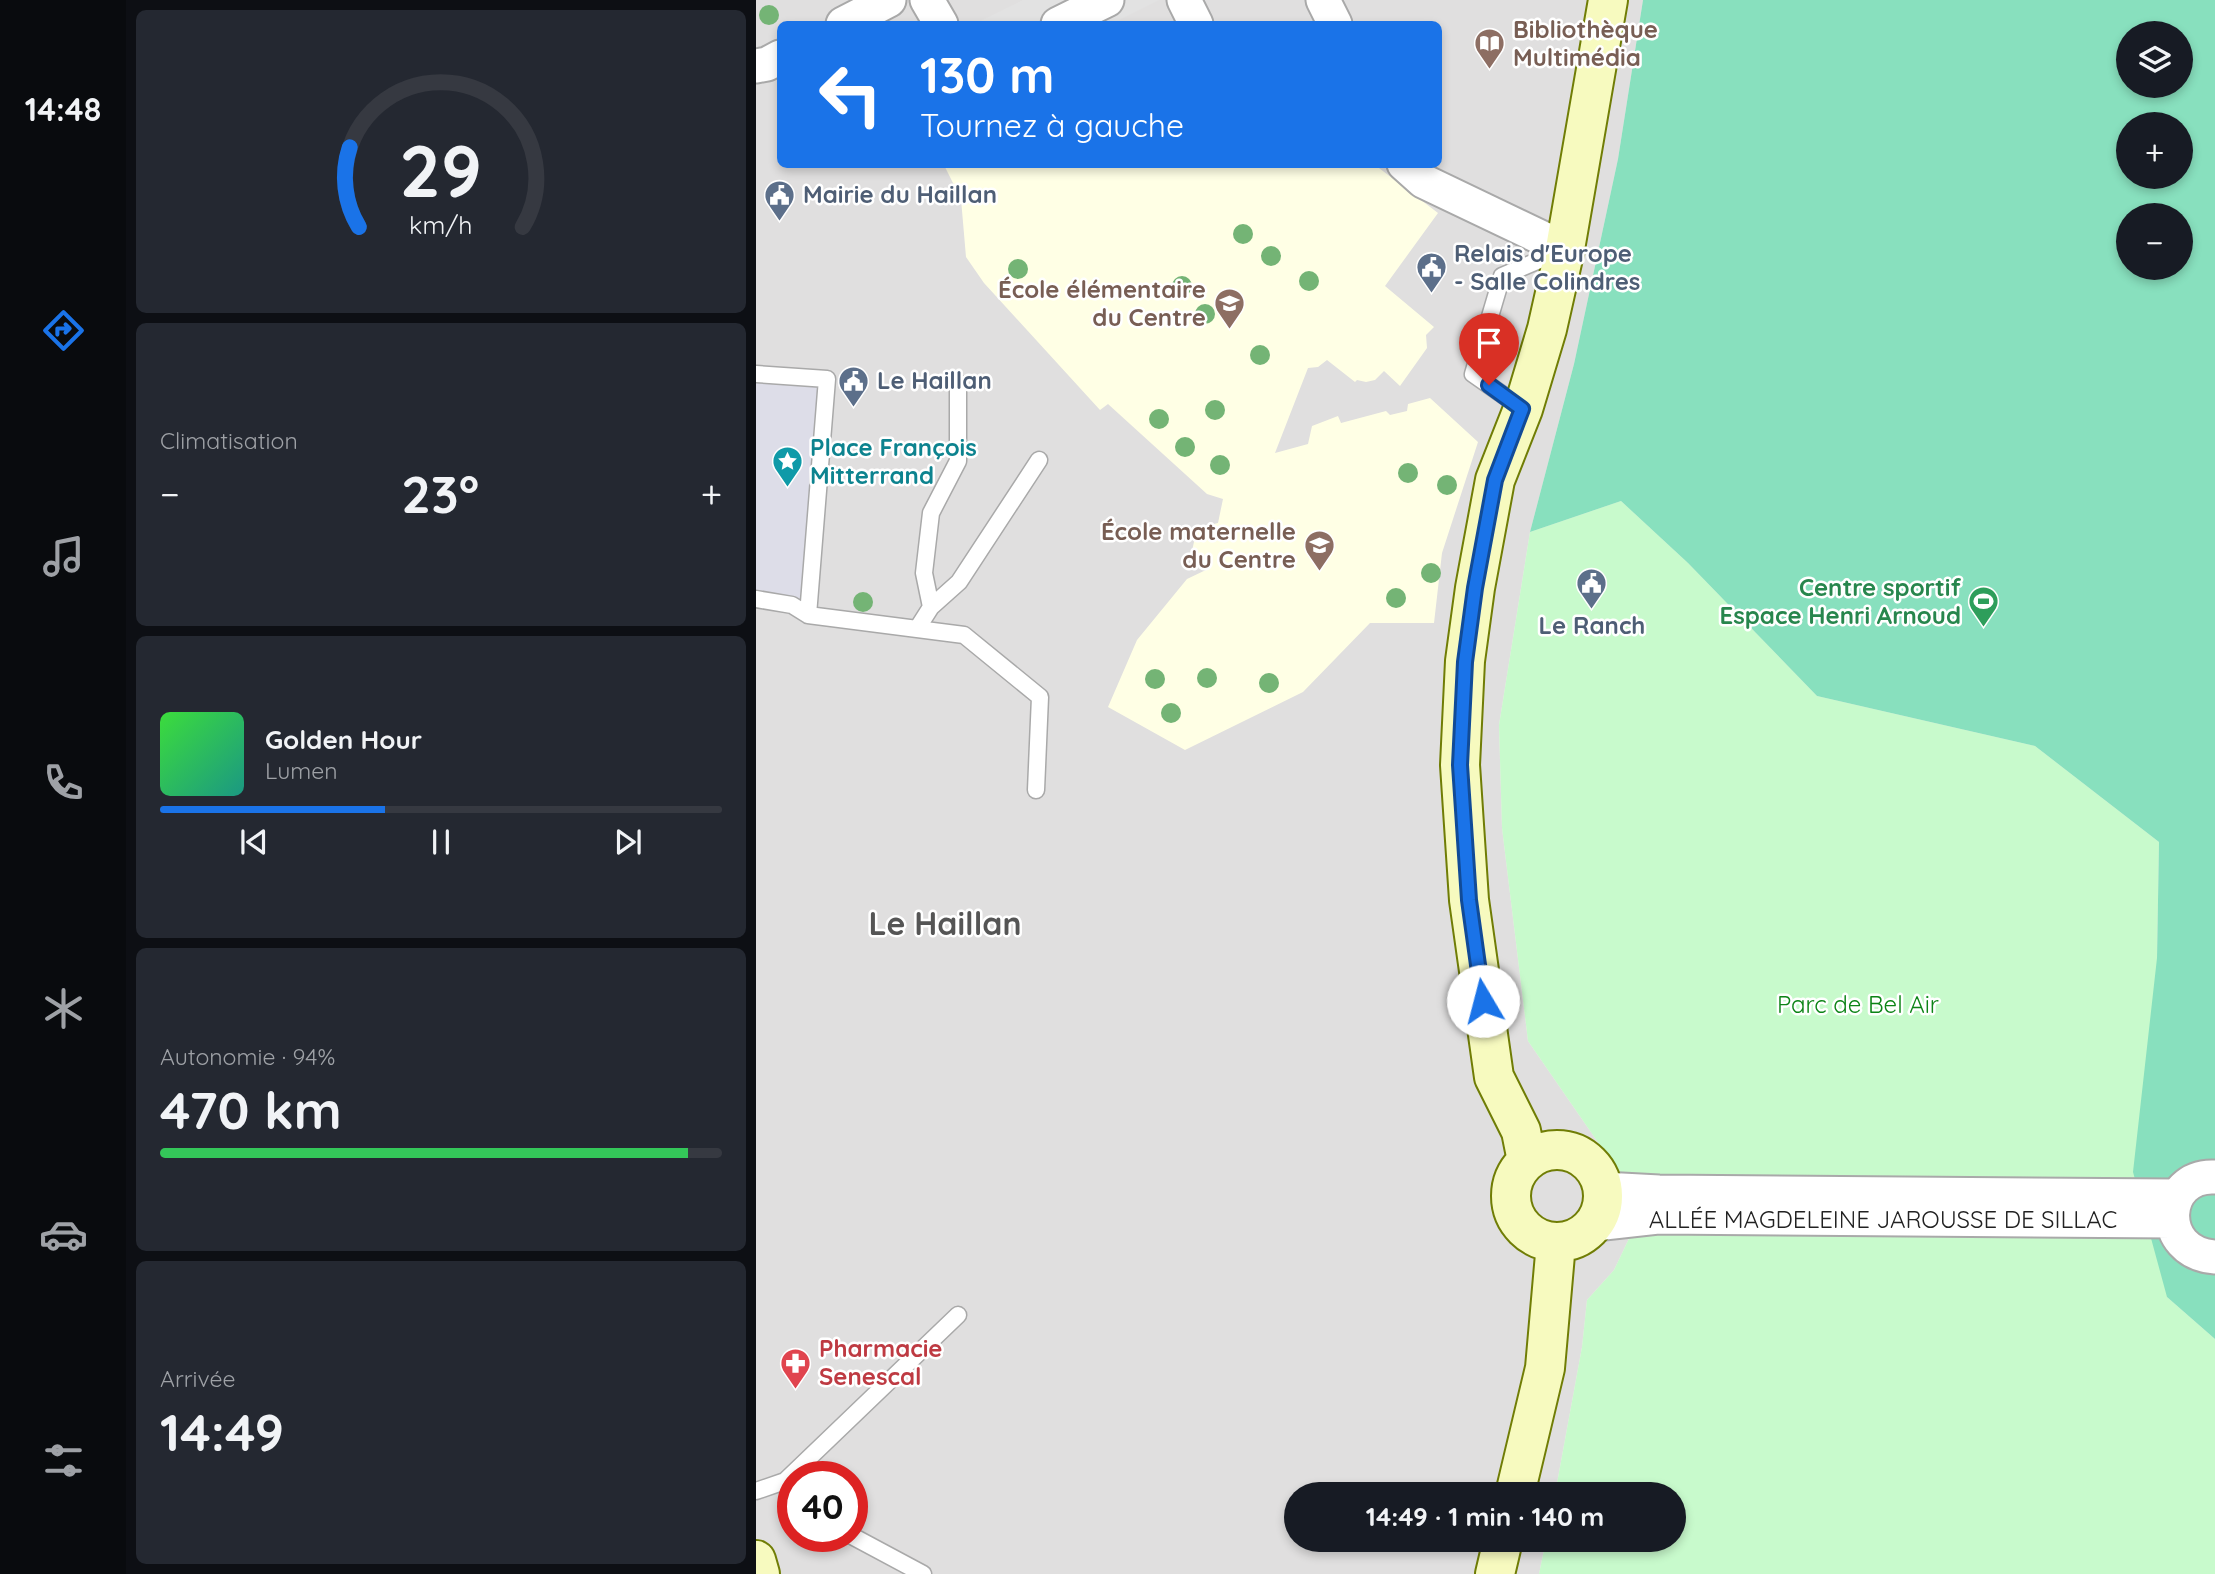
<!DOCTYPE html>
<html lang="fr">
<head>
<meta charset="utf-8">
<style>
	:root { --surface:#171b24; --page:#242831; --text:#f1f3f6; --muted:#9ea1a6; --line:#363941; --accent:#1a73e8 }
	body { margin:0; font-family:Quicksand,sans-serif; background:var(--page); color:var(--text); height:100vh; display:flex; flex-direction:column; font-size:26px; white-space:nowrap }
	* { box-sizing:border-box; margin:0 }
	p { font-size:23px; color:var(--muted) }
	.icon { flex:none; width:38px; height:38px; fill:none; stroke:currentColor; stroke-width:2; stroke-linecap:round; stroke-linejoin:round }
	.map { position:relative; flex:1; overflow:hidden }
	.details { display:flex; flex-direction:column; gap:10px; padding:10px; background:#0d0f14; width:630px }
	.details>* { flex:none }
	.hud { position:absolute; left:21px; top:21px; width:665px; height:147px; border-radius:10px; box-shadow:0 4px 10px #0003; background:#1a73e8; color:#fff; overflow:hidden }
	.tools { position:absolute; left:1360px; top:21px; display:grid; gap:14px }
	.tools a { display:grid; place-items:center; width:77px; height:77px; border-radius:50%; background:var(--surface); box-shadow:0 4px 10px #0003; font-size:35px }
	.speed { position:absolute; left:21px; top:1461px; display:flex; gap:14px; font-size:35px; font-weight:700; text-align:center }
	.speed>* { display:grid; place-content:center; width:91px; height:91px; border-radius:50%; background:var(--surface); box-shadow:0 4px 10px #0003; line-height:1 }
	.speed .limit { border:10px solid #d22; background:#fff; color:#111 }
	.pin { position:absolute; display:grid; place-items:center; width:60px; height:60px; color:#fff; margin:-72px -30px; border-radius:50% 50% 50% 0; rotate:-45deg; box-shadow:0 0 7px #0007 }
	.pin .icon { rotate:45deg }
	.me { position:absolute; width:77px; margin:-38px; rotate:352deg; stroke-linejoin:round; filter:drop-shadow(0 0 5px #0008) }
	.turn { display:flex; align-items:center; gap:24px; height:147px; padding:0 28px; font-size:32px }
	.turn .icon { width:91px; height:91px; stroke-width:2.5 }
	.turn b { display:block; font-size:49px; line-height:60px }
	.big { font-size:52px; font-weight:800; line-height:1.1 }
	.details .card { flex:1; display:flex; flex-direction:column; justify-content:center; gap:10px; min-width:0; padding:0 24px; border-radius:10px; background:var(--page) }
	.details .dial { align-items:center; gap:0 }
	.dial svg { height:182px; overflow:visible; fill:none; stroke:var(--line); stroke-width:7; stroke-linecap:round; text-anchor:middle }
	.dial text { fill:var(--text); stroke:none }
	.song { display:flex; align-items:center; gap:21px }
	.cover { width:84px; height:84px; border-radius:10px; background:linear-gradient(135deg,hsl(120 70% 55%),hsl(170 70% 35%)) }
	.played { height:7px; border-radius:4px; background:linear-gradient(90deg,var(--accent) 40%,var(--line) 40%) }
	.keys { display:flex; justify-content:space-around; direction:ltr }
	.heat { display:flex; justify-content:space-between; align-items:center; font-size:38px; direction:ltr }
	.charge { height:10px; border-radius:5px; background:linear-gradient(90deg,#34c759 94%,var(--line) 0) }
	.trip { position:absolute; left:528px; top:1482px; width:402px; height:70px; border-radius:35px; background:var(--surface); box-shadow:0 4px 10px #0003; font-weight:800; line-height:70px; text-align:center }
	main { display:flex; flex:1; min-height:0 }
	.dock { display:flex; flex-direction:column; width:126px; justify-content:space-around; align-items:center; background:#090b0e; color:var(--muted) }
	.dock .icon { width:49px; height:49px }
	.dock .current { color:var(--accent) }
	.dock b { font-size:32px; color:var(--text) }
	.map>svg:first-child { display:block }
	.residential { fill:#e0dfdf; fill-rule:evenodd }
	.education { fill:#ffffe5 }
	.park { fill:#c8facc }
	.pitch { fill:#88e0be; fill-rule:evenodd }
	.parking { fill:#e2e2e2 }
	.plaza { fill:#dddde8 }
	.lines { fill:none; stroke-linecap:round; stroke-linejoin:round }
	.lane-casing { stroke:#a9a9a9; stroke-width:19 }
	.street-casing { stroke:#a9a9a9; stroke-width:37 }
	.secondary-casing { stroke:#707d05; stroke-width:42 }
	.lane { stroke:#fff; stroke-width:16 }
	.street { stroke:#fff; stroke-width:33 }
	.secondary { stroke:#f7fabf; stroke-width:38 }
	.tree { fill:#74b475 }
	.route-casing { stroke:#114b97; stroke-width:18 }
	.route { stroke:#1a73e8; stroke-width:12 }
	.labels { text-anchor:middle; stroke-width:5; stroke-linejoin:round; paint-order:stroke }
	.education-label { font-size:24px; font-weight:bold; fill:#785e54; stroke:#fff; text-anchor:end }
	.service-label { font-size:24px; font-weight:bold; fill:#4e5e75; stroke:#fff; text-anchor:start }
	.culture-label { font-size:24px; font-weight:bold; fill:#0d838f; stroke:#fff; text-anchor:start }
	.leisure-label { font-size:24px; font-weight:bold; fill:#27864d; stroke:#fff; text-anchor:end }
	.park-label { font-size:24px; fill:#0c8416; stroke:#fff }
	.street-label { font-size:24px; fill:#222; stroke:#fff }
	.health-label { font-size:24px; font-weight:bold; fill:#be3a42; stroke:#fff; text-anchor:start }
	.district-label { font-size:32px; font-weight:bold; fill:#555; stroke:#fff }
</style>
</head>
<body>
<main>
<nav class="dock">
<b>14:48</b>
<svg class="icon current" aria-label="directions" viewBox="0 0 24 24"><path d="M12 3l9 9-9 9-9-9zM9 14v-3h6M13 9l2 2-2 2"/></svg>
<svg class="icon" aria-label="music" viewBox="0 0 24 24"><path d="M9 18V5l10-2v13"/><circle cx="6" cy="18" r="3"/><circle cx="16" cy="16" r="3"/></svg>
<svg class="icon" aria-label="phone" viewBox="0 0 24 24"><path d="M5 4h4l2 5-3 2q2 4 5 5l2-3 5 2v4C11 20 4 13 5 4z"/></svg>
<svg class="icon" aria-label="climate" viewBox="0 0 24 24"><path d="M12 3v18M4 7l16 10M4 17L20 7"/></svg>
<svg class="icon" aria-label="car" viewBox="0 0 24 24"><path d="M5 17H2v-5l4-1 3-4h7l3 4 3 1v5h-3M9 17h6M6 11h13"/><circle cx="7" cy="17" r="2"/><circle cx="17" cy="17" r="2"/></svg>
<svg class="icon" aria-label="filters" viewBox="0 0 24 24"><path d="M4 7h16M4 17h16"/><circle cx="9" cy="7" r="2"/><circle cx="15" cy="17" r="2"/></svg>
</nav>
<section class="details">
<div class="card dial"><svg viewBox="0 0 100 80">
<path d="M14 69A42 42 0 1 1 86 69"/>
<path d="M14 69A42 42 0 0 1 10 34" stroke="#1a73e8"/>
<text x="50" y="56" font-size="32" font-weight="700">29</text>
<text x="50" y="72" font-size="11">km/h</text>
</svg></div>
<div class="card"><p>Climatisation</p>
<div class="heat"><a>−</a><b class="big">23°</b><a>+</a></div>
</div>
<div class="card">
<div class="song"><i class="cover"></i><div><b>Golden Hour</b><p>Lumen</p></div></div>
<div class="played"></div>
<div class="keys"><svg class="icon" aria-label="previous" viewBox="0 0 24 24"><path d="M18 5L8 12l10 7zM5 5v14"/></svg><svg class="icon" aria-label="pause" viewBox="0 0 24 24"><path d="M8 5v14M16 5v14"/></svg><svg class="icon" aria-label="next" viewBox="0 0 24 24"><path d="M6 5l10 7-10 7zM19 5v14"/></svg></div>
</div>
<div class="card"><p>Autonomie · 94%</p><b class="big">470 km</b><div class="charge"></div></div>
<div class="card"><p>Arrivée</p><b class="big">14:49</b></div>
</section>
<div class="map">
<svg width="1459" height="1574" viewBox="0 0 1459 1574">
	<rect width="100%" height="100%" fill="#f2efe9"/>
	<path class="residential" d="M 0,0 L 887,0 L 862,159 L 818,364 L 774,532 L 743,725 L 746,828 L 772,1041 L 841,1141 L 889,1205 L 858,1270 L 831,1300 L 826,1347 L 799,1494 L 541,1494 L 541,1540 L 790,1540 L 783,1574 L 0,1574 ZM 24,24 L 682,24 L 682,164 L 24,164 ZM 37,1477 L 96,1477 L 96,1536 L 37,1536 Z"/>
	<path class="education" d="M 188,165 L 619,165 L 682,213 L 629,286 L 678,327 L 670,335 L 671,348 L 644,386 L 628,371 L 619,380 L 610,382 L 601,380 L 599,382 L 571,360 L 562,367 L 552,368 L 519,453 L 552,444 L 556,426 L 582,416 L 585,423 L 630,411 L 634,415 L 651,411 L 652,404 L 674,398 L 722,442 L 686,553 L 678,623 L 614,623 L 547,692 L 429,750 L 352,707 L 381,640 L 431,579 L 454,568 L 436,551 L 441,528 L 462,523 L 467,499 L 451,494 L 352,404 L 344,410 L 228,283 L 210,257 L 205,199 Z"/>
	<path class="park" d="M 865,501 L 932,563 L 1061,696 L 1279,746 L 1403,842 L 1401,958 L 1411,1297 L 1459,1339 L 1459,1574 L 783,1574 L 790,1540 L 919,1540 L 919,1494 L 799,1494 L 826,1347 L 831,1300 L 858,1270 L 889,1205 L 841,1141 L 772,1041 L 746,828 L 743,725 L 774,532 Z"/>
	<path class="pitch" d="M 887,0 L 1459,0 L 1459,1339 L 1411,1297 L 1377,1172 L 1401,958 L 1403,842 L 1279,746 L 1061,696 L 932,563 L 865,501 L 774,532 L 818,364 L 862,159 ZM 1372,33 L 1424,33 L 1424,86 L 1372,86 ZM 1372,124 L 1424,124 L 1424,177 L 1372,177 ZM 1372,215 L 1424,215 L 1424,268 L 1372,268 Z"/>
	<path class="parking" d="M 267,0 L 403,0 L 355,24 L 218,24 Z"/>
	<path class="plaza" d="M 0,374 L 71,379 L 52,615 L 0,599 Z"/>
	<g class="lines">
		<defs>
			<path id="lane" d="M 0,374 L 71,379 L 52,615
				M 767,409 L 717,374 L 746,276 L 807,250
				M 0,599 L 36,605 L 52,615 L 208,635 L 284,697 L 280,790
				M 175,607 L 168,573 L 175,513 L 202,461 L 202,383
				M 161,629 L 175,607 L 203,582 L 283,460
				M 0,1491 L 29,1481 L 202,1315
				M 96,1536 L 167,1574"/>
			<path id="street" d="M 171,0 L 185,24
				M 428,0 L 440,24
				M 567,0 L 579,24
				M 87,24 L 133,0
				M 302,24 L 351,0
				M 0,66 L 11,64 L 24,57
				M 648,164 L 667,181 L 809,249
				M 1459,1177 C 1405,1174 1400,1253 1459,1257
				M 847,1189 L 903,1192 L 1421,1196
				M 839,1224 L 902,1217 L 1416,1221"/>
			<path id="secondary" d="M755 1196a46 46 0 1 1 92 0a46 46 0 1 1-92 0Z
				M 771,1161 L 765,1131 L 738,1077 L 713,900 L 704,765 L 709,661 L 719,588 L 739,480 L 767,409 L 791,329 L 809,249 L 852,0
				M 759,1494 L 789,1368 L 800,1243
				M 0,1560 L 4,1574
				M 739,1574 L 747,1540"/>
		</defs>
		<use href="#lane" class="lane-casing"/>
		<use href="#street" class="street-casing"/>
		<use href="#secondary" class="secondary-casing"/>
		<use href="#lane" class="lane"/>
		<use href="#street" class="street"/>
		<use href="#secondary" class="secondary"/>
	</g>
	<g class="tree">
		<circle cx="13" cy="15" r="10"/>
		<circle cx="487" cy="234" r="10"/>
		<circle cx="515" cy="256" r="10"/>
		<circle cx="262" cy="269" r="10"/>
		<circle cx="553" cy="281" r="10"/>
		<circle cx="426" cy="286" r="10"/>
		<circle cx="449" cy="314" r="10"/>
		<circle cx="504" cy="355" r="10"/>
		<circle cx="459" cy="410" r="10"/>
		<circle cx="403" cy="419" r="10"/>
		<circle cx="429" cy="447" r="10"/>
		<circle cx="464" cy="465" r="10"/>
		<circle cx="652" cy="473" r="10"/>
		<circle cx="691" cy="485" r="10"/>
		<circle cx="675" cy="573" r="10"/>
		<circle cx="640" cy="598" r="10"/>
		<circle cx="107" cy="602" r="10"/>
		<circle cx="451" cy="678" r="10"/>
		<circle cx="399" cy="679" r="10"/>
		<circle cx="513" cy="683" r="10"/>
		<circle cx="415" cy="713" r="10"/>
	</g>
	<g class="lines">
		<defs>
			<path id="route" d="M 727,1001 L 713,900 L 704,765 L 709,662 L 719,588 L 739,480 L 766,409 L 733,385"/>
		</defs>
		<use href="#route" class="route-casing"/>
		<use href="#route" class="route"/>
	</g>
	<defs>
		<symbol id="library-pin" viewBox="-11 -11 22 30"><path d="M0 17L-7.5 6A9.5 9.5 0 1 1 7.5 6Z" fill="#8d6e63" stroke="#fff"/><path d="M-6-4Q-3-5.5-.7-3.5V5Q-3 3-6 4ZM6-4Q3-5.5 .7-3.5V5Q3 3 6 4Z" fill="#fff"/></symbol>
		<symbol id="civic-pin" viewBox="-11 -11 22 30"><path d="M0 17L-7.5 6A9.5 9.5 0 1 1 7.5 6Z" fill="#5c6f8a" stroke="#fff"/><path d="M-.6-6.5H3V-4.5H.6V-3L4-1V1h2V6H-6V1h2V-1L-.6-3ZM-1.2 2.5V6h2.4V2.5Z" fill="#fff"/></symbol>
		<symbol id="school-pin" viewBox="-11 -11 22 30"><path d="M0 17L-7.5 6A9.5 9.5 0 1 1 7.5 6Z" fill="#8d6e63" stroke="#fff"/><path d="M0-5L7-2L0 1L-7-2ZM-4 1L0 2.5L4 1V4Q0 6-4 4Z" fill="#fff"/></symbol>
		<symbol id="sight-pin" viewBox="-11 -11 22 30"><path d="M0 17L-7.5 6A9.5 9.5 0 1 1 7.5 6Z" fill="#0f9aa8" stroke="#fff"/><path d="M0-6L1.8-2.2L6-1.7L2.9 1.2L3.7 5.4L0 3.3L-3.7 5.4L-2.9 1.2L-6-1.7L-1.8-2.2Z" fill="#fff"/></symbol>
		<symbol id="stadium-pin" viewBox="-11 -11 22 30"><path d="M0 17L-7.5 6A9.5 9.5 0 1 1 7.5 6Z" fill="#2e9e5b" stroke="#fff"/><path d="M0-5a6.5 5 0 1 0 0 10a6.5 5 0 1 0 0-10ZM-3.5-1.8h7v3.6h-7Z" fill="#fff"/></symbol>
		<symbol id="pharmacy-pin" viewBox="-11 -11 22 30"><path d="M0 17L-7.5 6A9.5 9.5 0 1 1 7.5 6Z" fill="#e0444e" stroke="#fff"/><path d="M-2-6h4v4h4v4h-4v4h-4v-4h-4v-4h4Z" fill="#fff"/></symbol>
	</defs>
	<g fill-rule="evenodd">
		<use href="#library-pin" x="716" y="26" width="35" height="47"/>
		<use href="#civic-pin" x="6" y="178" width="35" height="47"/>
		<use href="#civic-pin" x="658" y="250" width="35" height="47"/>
		<use href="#school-pin" x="456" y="286" width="35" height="47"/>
		<use href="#civic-pin" x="80" y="364" width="35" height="47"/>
		<use href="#sight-pin" x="14" y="444" width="35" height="47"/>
		<use href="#school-pin" x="546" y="528" width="35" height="47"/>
		<use href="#civic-pin" x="818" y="566" width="35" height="47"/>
		<use href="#stadium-pin" x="1210" y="584" width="35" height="47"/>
		<use href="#pharmacy-pin" x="22" y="1346" width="35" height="47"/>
	</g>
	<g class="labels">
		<g class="education-label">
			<text x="757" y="38" text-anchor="start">Bibliothèque<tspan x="757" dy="28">Multimédia</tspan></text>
			<text x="450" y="298">École élémentaire<tspan x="450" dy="28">du Centre</tspan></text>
			<text x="540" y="540">École maternelle<tspan x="540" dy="28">du Centre</tspan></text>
		</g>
		<g class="service-label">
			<text x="47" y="203">Mairie du Haillan</text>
			<text x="698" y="262">Relais d'Europe<tspan x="698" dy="28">- Salle Colindres</tspan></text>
			<text x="121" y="389">Le Haillan</text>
			<text x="836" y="634" text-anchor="middle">Le Ranch</text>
		</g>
		<g class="culture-label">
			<text x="54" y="456">Place François<tspan x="54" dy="28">Mitterrand</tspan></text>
		</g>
		<g class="leisure-label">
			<text x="1205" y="596">Centre sportif<tspan x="1205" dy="28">Espace Henri Arnoud</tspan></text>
		</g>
		<g class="park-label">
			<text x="1102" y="1013">Parc de Bel Air</text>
		</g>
		<g class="street-label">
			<text x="1127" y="1228">ALLÉE MAGDELEINE JAROUSSE DE SILLAC</text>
		</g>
		<g class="health-label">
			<text x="63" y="1357">Pharmacie<tspan x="63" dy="28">Senescal</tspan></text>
		</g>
		<g class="district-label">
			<text x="189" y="935">Le Haillan</text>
		</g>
	</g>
</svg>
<div class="tools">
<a><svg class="icon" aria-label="layers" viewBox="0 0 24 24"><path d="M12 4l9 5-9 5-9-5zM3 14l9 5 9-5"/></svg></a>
<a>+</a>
<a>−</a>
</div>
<div class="speed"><div class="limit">40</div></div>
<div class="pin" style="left:733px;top:385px;background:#d93025"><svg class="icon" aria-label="arrive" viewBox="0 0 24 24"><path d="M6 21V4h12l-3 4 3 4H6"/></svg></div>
<svg class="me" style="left:727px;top:1001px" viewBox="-20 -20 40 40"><circle r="19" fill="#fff"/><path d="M0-13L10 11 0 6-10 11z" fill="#1a73e8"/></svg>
<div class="trip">14:49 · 1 min · 140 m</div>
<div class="hud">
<div class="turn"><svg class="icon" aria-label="left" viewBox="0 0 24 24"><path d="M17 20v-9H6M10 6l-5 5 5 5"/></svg><div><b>130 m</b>Tournez à gauche</div></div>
</div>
</div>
</main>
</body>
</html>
